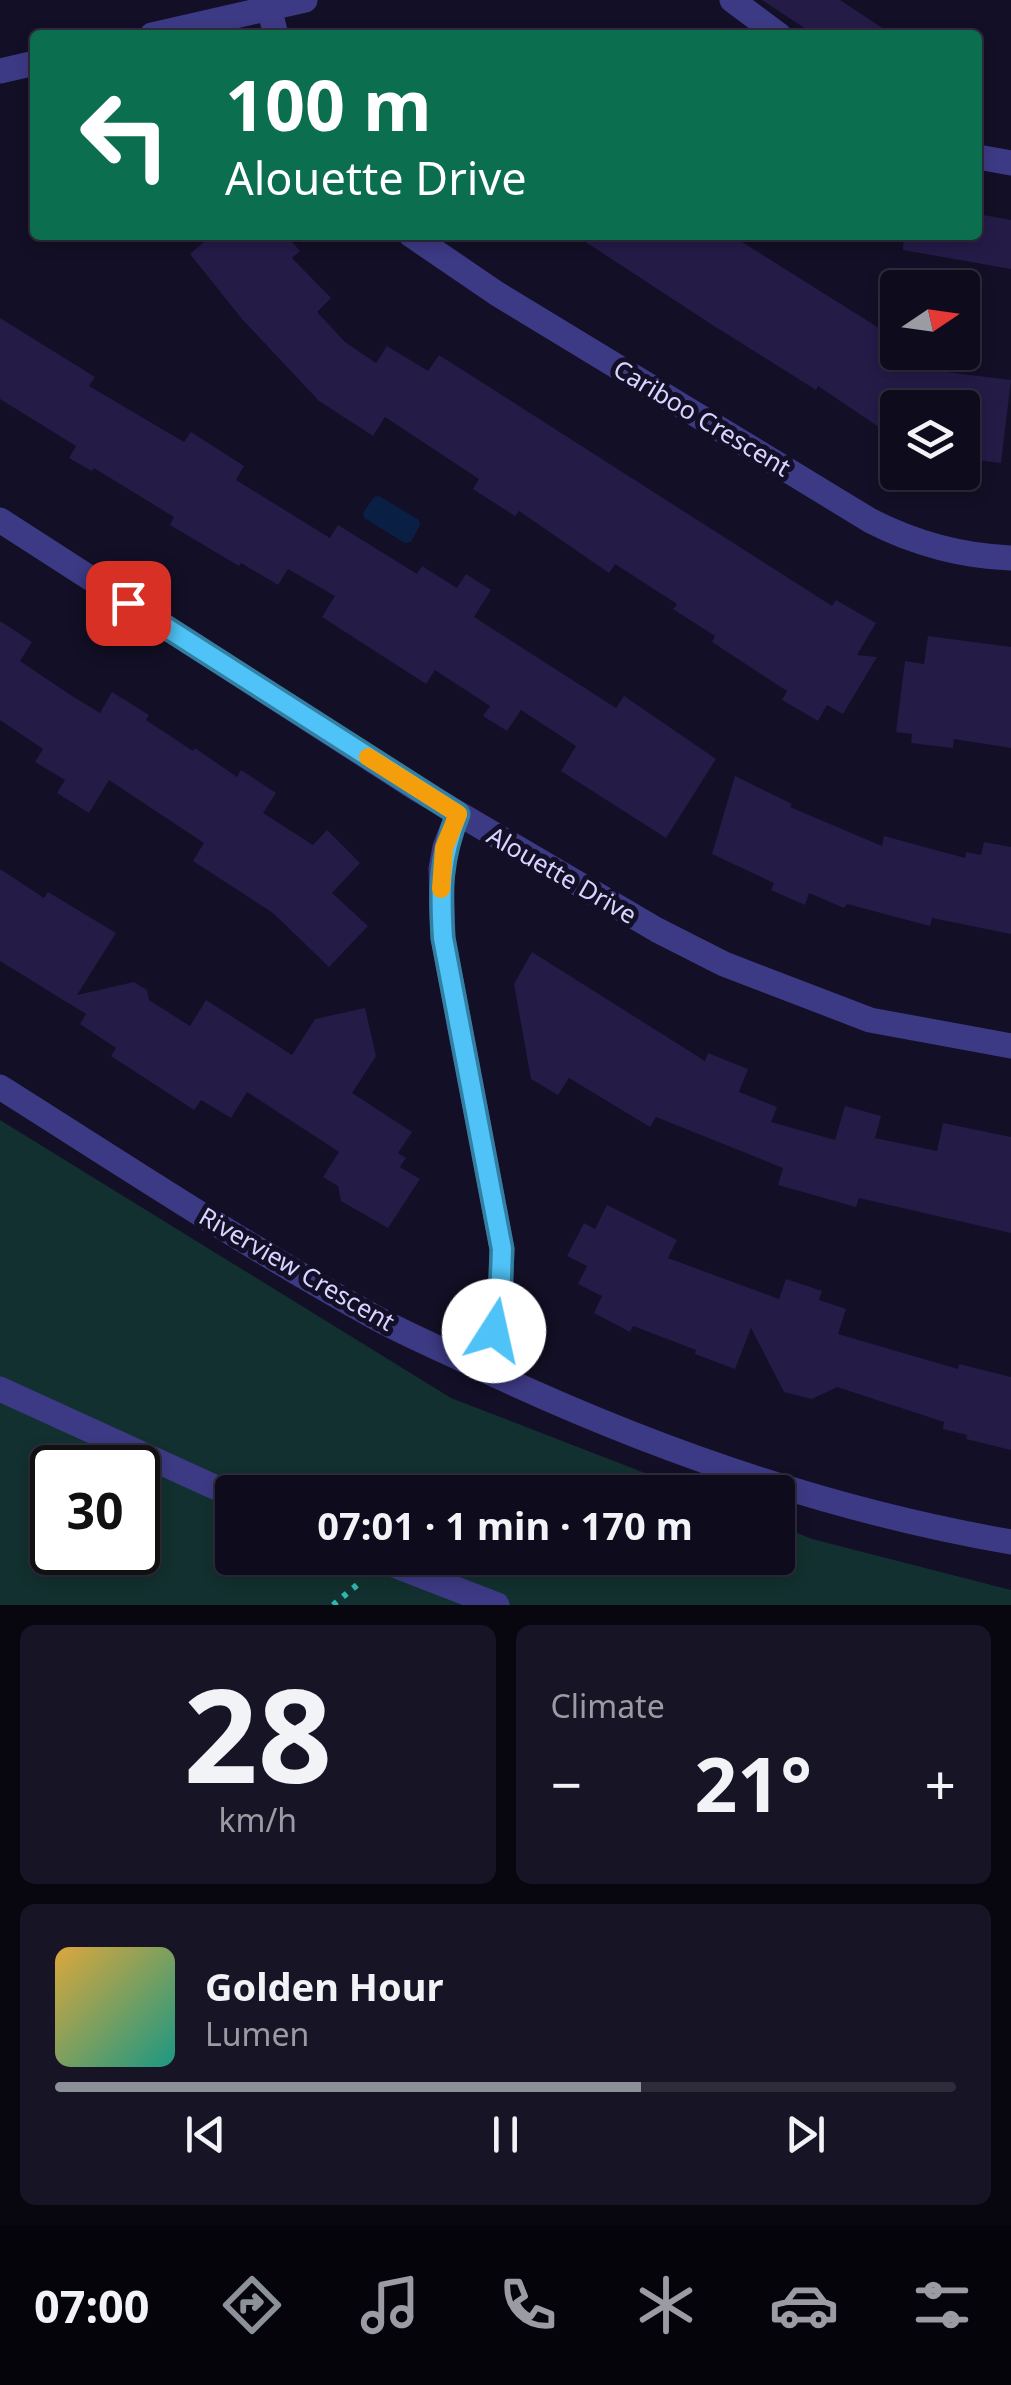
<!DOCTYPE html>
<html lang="en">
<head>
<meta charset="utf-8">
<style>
	:root { --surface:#0e0b1c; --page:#171425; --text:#f1f3f6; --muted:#9b9ba3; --line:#2e2b3b; --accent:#8c9099 }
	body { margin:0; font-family:"Noto Sans",sans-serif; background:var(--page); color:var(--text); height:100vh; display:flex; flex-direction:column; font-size:38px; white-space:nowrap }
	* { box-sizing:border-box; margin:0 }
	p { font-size:32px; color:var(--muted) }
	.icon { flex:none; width:55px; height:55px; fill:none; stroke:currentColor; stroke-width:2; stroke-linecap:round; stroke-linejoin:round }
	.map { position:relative; height:1605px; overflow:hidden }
	.details { display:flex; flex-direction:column; gap:20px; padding:20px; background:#08060f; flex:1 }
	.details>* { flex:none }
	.guide { position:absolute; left:30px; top:30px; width:952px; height:210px; border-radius:10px; box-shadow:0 5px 15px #0003,0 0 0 2px var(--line); background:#0b6e4f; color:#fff; overflow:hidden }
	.needle { width:65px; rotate:77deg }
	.buttons { position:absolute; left:880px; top:270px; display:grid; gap:20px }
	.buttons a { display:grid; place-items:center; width:100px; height:100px; border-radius:10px; background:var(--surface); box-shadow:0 5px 15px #0003,0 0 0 2px var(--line); font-size:50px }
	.speed { position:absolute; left:30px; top:1445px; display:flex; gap:20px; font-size:50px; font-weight:700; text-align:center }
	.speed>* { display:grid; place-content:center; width:130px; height:130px; border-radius:50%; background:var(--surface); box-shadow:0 5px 15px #0003,0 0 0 2px var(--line); line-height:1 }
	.speed .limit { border:5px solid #111; border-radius:15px; background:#fff; color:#111 }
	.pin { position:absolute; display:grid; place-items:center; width:85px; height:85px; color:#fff; margin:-42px; border-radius:20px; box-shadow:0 5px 15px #0006 }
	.me { position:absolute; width:110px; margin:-55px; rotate:10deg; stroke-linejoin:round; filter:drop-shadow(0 0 8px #0008) }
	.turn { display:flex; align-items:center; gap:35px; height:210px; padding:0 30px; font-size:45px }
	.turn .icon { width:130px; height:130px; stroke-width:2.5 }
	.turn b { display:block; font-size:70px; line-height:85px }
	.big { font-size:75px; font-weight:700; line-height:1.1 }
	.details .widget { flex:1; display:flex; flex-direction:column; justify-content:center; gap:15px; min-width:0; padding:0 35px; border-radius:15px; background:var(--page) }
	.details .dial { align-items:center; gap:0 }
	.dial b { font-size:130px; line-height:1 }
	.song { display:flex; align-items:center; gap:30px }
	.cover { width:120px; height:120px; border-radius:15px; background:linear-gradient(135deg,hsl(40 70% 55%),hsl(170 70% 35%)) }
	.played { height:10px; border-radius:5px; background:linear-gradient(90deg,var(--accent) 65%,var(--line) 65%) }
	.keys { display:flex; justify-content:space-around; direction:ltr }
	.heat { display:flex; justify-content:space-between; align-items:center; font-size:55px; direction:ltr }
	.details .tiles { flex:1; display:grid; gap:20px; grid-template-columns:1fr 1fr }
	.widget:last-child { grid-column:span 2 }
	.trip { position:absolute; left:215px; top:1475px; width:580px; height:100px; border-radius:10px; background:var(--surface); box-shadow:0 5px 15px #0003,0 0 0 2px var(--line); font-weight:700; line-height:100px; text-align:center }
	.tab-bar { display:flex; height:160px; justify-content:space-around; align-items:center; background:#06040b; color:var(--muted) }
	.tab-bar .icon { width:70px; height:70px }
	.tab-bar .on { color:var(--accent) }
	.tab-bar b { font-size:45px; color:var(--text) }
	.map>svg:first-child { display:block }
	.green { fill:#12302f; fill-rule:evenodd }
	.water { fill:#0a1f44 }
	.building { fill:#241b47 }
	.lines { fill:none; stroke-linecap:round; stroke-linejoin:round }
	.path { stroke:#2fb8b0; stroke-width:6; stroke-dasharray:5 8; stroke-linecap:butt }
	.minor { stroke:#3d3a85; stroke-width:25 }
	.route-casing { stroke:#337fa1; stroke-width:25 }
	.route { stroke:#4fc3f7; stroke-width:18 }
	.slow { stroke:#f59e0b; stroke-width:18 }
	.labels { text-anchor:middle; stroke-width:10; stroke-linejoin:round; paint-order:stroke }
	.street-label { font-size:25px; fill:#d9d4ff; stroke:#130f26 }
</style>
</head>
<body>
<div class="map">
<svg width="1011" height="1605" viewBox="0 0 1011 1605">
	<rect width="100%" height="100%" fill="#130f26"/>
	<path class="green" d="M 0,1120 L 451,1398 L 694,1492 L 232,1492 L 232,1558 L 778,1558 L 778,1525 L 812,1539 L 1011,1590 L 1011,1605 L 0,1605 ZM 52,1468 L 138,1468 L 138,1552 L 52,1552 Z"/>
	<path class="water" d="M 379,496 L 419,520 L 420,525 L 411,542 L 405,543 L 364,518 L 363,513 L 374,497 Z"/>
	<path class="building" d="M 762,0 L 840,0 L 893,35 L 815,35 Z
		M 978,214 L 1011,220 L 1011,269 L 903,250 L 904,235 L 978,235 Z
		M 212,235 L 286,235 L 300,251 L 292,258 L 331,298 L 317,312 L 345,342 L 376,363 L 387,346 L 428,371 L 439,355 L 832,606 L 836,600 L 876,623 L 857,655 L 877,657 L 843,714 L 827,705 L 818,721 L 782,700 L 787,691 L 712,642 L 715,636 L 673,609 L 677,604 L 615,564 L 609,573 L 519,511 L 515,516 L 473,489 L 479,479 L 385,417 L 373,436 L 319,401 L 242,319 L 190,254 Z
		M 575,235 L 731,235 L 898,340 L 898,352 L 917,352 L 946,372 L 1011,380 L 1001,463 L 962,458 L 962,408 L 898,408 L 898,440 L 818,386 L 816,390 L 714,326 Z
		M 0,318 L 95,377 L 89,386 L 184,442 L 191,432 L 244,466 L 236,480 L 330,538 L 338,525 L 417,574 L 422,566 L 457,588 L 466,574 L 491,590 L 474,617 L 616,708 L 624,696 L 716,759 L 666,838 L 561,771 L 576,746 L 521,710 L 507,731 L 483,716 L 490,706 L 435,670 L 426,684 L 322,617 L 335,596 L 288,569 L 278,585 L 241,563 L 239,566 L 170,525 L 174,517 L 94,468 L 92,471 L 69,458 L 76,446 L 0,399 Z
		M 0,621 L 32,642 L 20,661 L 72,696 L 100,713 L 112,692 L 149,715 L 146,720 L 193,751 L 195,748 L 237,777 L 241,770 L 276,793 L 263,813 L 313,845 L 327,830 L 360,863 L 332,893 L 368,926 L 329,967 L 273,913 L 193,861 L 204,843 L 109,780 L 89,813 L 57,793 L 65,780 L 35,762 L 43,749 L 0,720 Z
		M 928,636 L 1011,647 L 1011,748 L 954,739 L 953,748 L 911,743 L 912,734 L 896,732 L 905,661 L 924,664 Z
		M 735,776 L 792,804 L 790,807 L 882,846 L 884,836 L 965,858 L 966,852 L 981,855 L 984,842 L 1011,847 L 1011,934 L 932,918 L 930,926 L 847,904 L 844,908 L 809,893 L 805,905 L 771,890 L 774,883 L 712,854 Z
		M 0,869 L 44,898 L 48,892 L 116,933 L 77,995 L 134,982 L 147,990 L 149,1000 L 190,1026 L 206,1000 L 292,1055 L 315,1019 L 365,1008 L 376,1056 L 352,1093 L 412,1132 L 398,1153 L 406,1158 L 400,1167 L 420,1179 L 388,1228 L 341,1201 L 338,1186 L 323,1177 L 339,1152 L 247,1092 L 231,1118 L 201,1100 L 194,1110 L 111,1056 L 116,1048 L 80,1024 L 86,1014 L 0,961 Z
		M 532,952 L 705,1061 L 708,1053 L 748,1069 L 739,1092 L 777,1107 L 771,1122 L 835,1140 L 845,1106 L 881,1116 L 875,1138 L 937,1151 L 943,1123 L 1011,1137 L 1011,1233 L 859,1198 L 856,1207 L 778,1185 L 783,1168 L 656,1117 L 650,1127 L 569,1078 L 558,1095 L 531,1079 L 514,984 Z
		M 607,1205 L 677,1240 L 668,1258 L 779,1299 L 786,1279 L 822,1291 L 819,1300 L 846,1309 L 838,1334 L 958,1369 L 959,1364 L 1011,1377 L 1011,1450 L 966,1439 L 967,1435 L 943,1429 L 944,1422 L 837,1387 L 812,1399 L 784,1392 L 751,1328 L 735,1369 L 695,1354 L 696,1350 L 633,1326 L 630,1332 L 594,1313 L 602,1296 L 578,1284 L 587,1266 L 567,1256 L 584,1223 L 595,1229 Z"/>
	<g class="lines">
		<path class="path" d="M 333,1605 L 363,1580"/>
		<path class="minor" d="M 732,0 L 779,35
			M 269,8 L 276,35
			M 152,35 L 305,0
			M 0,71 L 35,63
			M 978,157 L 1011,163
			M 411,235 L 496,293 L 871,521 C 916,544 960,556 1011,558
			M 0,520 L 417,789 L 657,930 L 724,964 L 870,1020 L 1011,1046
			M 458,814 L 445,847 L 441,869 L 443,938 L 502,1249 L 500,1302 L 485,1370
			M 0,1087 C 122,1164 243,1244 369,1314 C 404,1334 442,1349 478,1367 C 647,1447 826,1510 1011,1542
			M 0,1389 L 232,1495
			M 376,1558 L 497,1605"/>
	</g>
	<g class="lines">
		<defs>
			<path id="route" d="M 128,603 L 458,814 C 440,859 440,891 443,938 L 502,1249 L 500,1302 L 494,1331"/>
		</defs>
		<use href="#route" class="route-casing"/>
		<use href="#route" class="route"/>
		<path class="slow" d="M 368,757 L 458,814 L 444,848 L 441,889"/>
	</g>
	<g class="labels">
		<g class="street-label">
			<text transform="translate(702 418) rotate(31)" y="9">Cariboo Crescent</text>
			<text transform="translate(562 875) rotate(30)" y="9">Alouette Drive</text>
			<text transform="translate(297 1269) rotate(30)" y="9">Riverview Crescent</text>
		</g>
	</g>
</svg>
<div class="buttons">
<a><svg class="needle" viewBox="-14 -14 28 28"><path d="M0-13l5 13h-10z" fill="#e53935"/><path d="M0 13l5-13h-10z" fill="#9b9ba3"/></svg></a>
<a><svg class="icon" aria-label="layers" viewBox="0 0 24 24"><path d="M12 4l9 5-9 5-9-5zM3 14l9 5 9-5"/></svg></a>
</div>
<div class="speed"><div class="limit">30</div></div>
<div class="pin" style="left:128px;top:603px;background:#d93025"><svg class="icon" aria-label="arrive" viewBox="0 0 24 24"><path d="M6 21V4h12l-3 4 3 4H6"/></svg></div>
<svg class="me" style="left:494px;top:1331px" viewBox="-20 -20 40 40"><circle r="19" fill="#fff"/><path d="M0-13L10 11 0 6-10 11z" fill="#4fc3f7"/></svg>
<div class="trip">07:01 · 1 min · 170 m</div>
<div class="guide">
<div class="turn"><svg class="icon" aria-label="left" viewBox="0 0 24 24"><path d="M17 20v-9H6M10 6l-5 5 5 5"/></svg><div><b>100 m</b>Alouette Drive</div></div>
</div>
</div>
<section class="details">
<div class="tiles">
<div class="widget dial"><b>28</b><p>km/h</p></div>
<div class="widget"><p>Climate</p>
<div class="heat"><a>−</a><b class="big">21°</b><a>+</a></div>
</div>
<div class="widget">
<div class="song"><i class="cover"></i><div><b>Golden Hour</b><p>Lumen</p></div></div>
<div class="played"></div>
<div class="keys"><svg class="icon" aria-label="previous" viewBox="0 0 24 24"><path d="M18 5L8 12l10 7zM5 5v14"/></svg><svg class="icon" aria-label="pause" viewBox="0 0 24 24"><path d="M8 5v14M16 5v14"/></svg><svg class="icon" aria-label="next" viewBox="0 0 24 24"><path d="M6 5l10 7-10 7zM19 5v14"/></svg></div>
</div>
</div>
</section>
<nav class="tab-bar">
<b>07:00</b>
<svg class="icon on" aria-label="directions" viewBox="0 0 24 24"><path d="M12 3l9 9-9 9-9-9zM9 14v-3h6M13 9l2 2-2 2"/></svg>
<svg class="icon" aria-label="music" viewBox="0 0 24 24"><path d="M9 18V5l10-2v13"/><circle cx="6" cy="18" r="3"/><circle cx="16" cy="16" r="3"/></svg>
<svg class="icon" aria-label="phone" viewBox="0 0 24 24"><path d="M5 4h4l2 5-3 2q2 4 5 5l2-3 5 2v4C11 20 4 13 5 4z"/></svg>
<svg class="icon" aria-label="climate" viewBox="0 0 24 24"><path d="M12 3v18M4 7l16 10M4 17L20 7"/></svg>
<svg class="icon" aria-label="car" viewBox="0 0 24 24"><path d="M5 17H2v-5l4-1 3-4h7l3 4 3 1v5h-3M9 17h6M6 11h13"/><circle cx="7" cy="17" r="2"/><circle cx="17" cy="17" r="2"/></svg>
<svg class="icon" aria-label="filters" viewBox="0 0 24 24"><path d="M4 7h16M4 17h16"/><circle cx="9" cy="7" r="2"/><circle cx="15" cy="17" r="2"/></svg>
</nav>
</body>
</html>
